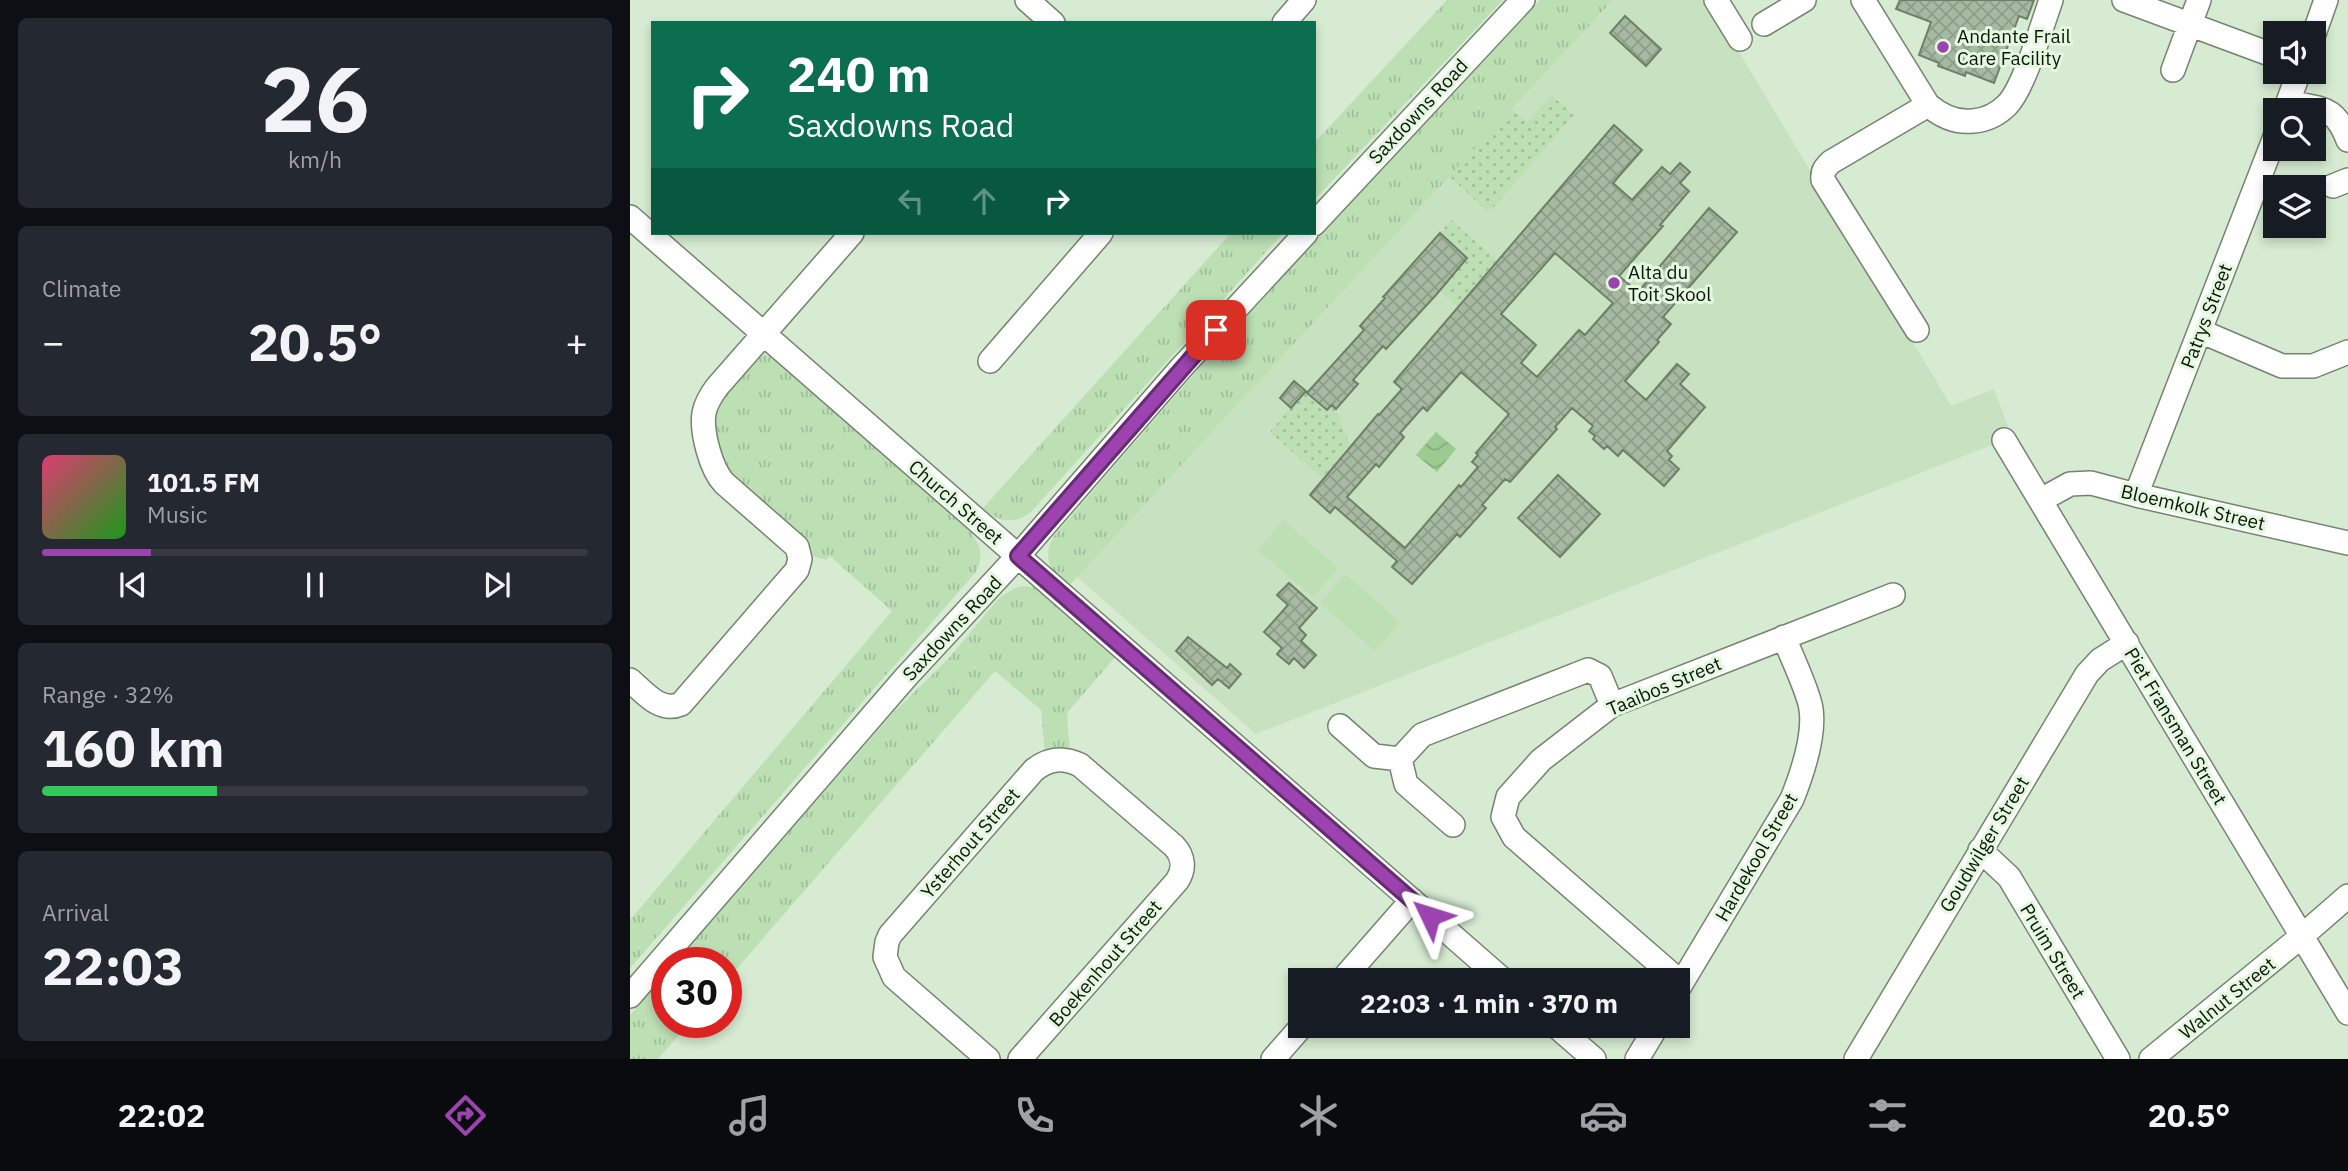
<!DOCTYPE html>
<html lang="en">
<head>
<meta charset="utf-8">
<style>
	:root { --surface:#171b24; --page:#242831; --text:#f1f3f6; --muted:#9ea1a6; --line:#363941; --accent:#9c43af }
	body { margin:0; font-family:"IBM Plex Sans",sans-serif; background:var(--page); color:var(--text); height:100vh; display:flex; flex-direction:column; font-size:26px; white-space:nowrap }
	* { box-sizing:border-box; margin:0 }
	p { font-size:23px; color:var(--muted) }
	.icon { flex:none; width:38px; height:38px; fill:none; stroke:currentColor; stroke-width:2; stroke-linecap:round; stroke-linejoin:round }
	.map { position:relative; flex:1; overflow:hidden }
	.sheet { display:flex; flex-direction:column; gap:18px; padding:18px; background:#0d0f14; width:630px }
	.sheet>* { flex:none }
	.hud { position:absolute; left:21px; top:21px; width:665px; height:214px; border-radius:0px; box-shadow:0 4px 10px #0003; background:#0b6e4f; color:#fff; overflow:hidden }
	.fabs { position:absolute; left:1633px; top:21px; display:grid; gap:14px }
	.fabs a { display:grid; place-items:center; width:63px; height:63px; border-radius:0px; background:var(--surface); box-shadow:0 4px 10px #0003; font-size:35px }
	.speed { position:absolute; left:21px; top:947px; display:flex; gap:14px; font-size:35px; font-weight:700; text-align:center }
	.speed>* { display:grid; place-content:center; width:91px; height:91px; border-radius:50%; background:var(--surface); box-shadow:0 4px 10px #0003; line-height:1 }
	.speed .limit { border:10px solid #d22; background:#fff; color:#111 }
	.pin { position:absolute; display:grid; place-items:center; width:60px; height:60px; color:#fff; margin:-30px; border-radius:14px; box-shadow:0 4px 10px #0006 }
	.me { position:absolute; width:77px; margin:-38px; rotate:311deg; stroke-linejoin:round; filter:drop-shadow(0 0 5px #0008) }
	.turn { display:flex; align-items:center; gap:24px; height:147px; padding:0 21px; font-size:32px }
	.turn .icon { width:91px; height:91px; stroke-width:2.5 }
	.turn b { display:block; font-size:49px; line-height:60px }
	.lanes { display:flex; align-items:center; height:66px; padding:0 21px; background:#0003; justify-content:center; gap:35px; direction:ltr }
	.lanes .off { opacity:.35 }
	.big { font-size:52px; font-weight:700; line-height:1.1 }
	.sheet .tile { flex:1; display:flex; flex-direction:column; justify-content:center; gap:10px; min-width:0; padding:0 24px; border-radius:10px; background:var(--page) }
	.sheet .dial { align-items:center; gap:0 }
	.dial b { font-size:91px; line-height:1 }
	.song { display:flex; align-items:center; gap:21px }
	.cover { width:84px; height:84px; border-radius:10px; background:linear-gradient(135deg,hsl(340 70% 55%),hsl(120 70% 35%)) }
	.played { height:7px; border-radius:4px; background:linear-gradient(90deg,var(--accent) 20%,var(--line) 20%) }
	.keys { display:flex; justify-content:space-around; direction:ltr }
	.heat { display:flex; justify-content:space-between; align-items:center; font-size:38px; direction:ltr }
	.charge { height:10px; border-radius:5px; background:linear-gradient(90deg,#34c759 32%,var(--line) 0) }
	.trip { position:absolute; left:658px; top:968px; width:402px; height:70px; border-radius:0px; background:var(--surface); box-shadow:0 4px 10px #0003; font-weight:700; line-height:70px; text-align:center }
	.dock { display:flex; height:112px; justify-content:space-around; align-items:center; background:#090b0e; color:var(--muted) }
	.dock .icon { width:49px; height:49px }
	.dock .current { color:var(--accent) }
	.dock b { font-size:32px; color:var(--text) }
	main { display:flex; flex:1; min-height:0 }
	.map>svg:first-child { display:block }
	.built { fill:#c7e1c1 }
	.grass { fill:url(#grass-tufts) }
	.park { fill:url(#park-dots) }
	.pitch { fill:#bcdfb4 }
	.water { fill:url(#water-waves) }
	.building { fill:url(#building-cross-hatch); stroke:#6e806a; stroke-width:2; fill-rule:evenodd }
	.lines { fill:none; stroke-linecap:round; stroke-linejoin:round }
	.minor-casing { stroke:#73856f; stroke-width:26 }
	.minor { stroke:#fff; stroke-width:23 }
	.route-casing { stroke:#652c72; stroke-width:18 }
	.route { stroke:#9c43af; stroke-width:12 }
	.poi-dot { fill:#9c43af; stroke:#e3f8de; stroke-width:2.5 }
	.labels { text-anchor:middle; stroke-width:6; stroke-linejoin:round; paint-order:stroke }
	.poi-label { font-size:19px; fill:#0e150c; stroke:#e3f8de; text-anchor:start }
	.street-label { font-size:19px; fill:#0e150c; stroke:#e3f8de }
</style>
</head>
<body>
<main>
<section class="sheet">
<div class="tile dial"><b>26</b><p>km/h</p></div>
<div class="tile"><p>Climate</p>
<div class="heat"><a>−</a><b class="big">20.5°</b><a>+</a></div>
</div>
<div class="tile">
<div class="song"><i class="cover"></i><div><b>101.5 FM</b><p>Music</p></div></div>
<div class="played"></div>
<div class="keys"><svg class="icon" aria-label="previous" viewBox="0 0 24 24"><path d="M18 5L8 12l10 7zM5 5v14"/></svg><svg class="icon" aria-label="pause" viewBox="0 0 24 24"><path d="M8 5v14M16 5v14"/></svg><svg class="icon" aria-label="next" viewBox="0 0 24 24"><path d="M6 5l10 7-10 7zM19 5v14"/></svg></div>
</div>
<div class="tile"><p>Range · 32%</p><b class="big">160 km</b><div class="charge"></div></div>
<div class="tile"><p>Arrival</p><b class="big">22:03</b></div>
</section>
<div class="map">
<svg width="1718" height="1059" viewBox="0 0 1718 1059">
	<defs>
		<pattern id="grass-tufts" width="24" height="20" patternUnits="userSpaceOnUse" patternTransform="scale(1.75)"><rect width="24" height="20" fill="#bcdfb4"/><path d="M3 7l-1-3M5 7V3M7 7l1-3M15 17l-1-3M17 17v-4M19 17l1-3" fill="none" stroke="#a0be9a"/></pattern>
		<pattern id="park-dots" width="8" height="8" patternUnits="userSpaceOnUse" patternTransform="scale(1.75)"><rect width="8" height="8" fill="#bcdfb4"/><path d="M2 2h.1M6 6h.1" fill="none" stroke="#a0be9a" stroke-width="1.8" stroke-linecap="round"/></pattern>
		<pattern id="water-waves" width="16" height="10" patternUnits="userSpaceOnUse" patternTransform="scale(1.75)"><rect width="16" height="10" fill="#9ccb91"/><path d="M0 5q4-4 8 0t8 0" fill="none" stroke="#85ad7c"/></pattern>
		<pattern id="building-cross-hatch" width="8" height="8" patternUnits="userSpaceOnUse" patternTransform="scale(1.75)"><rect width="8" height="8" fill="#a6b9a1"/><path d="M0 0l8 8M0 8l8-8" fill="none" stroke="#8e9e89"/></pattern>
	</defs>
	<rect width="100%" height="100%" fill="#d6ebd1"/>
	<path class="built" d="M 983,0 L 1078,0 L 1321,406 L 1364,389 L 1382,437 L 626,734 L 447,577 Z"/>
	<path class="grass" d="M 817,0 L 873,0 L 684,200 L 684,143 Z
		M 910,0 L 983,0 L 438,587 C 421,572 411,557 424,536 L 634,293 Z
		M 601,233 L 653,233 L 401,512 C 385,525 367,522 353,508 Z
		M 130,355 L 145,356 L 345,531 L 342,535 C 352,547 353,559 346,572 L 0,968 L 0,920 L 262,611 L 200,556 L 196,560 L 177,554 L 95,473 L 82,425 L 84,404 Z
		M 394,586 L 408,588 L 487,655 L 437,713 L 440,754 L 415,755 L 411,710 L 365,671 L 96,981 L 96,962 L 45,962 L 264,712 L 318,659 L 370,597 L 385,588 Z
		M 37,973 L 37,1022 L 60,1022 L 28,1059 L 0,1059 L 0,1015 Z"/>
	<path class="park" d="M 922,96 L 944,115 L 863,208 L 857,211 L 819,176 L 881,109 L 897,122 Z
		M 821,220 L 867,260 L 827,306 L 809,290 L 838,258 L 810,233 Z
		M 675,391 L 696,410 L 702,405 C 713,416 711,434 722,444 L 692,478 L 640,432 Z"/>
	<path class="pitch" d="M 653,520 L 708,568 L 683,597 L 628,550 Z
		M 715,574 L 770,622 L 745,651 L 690,603 Z"/>
	<path class="water" d="M 806,432 L 826,449 L 807,472 L 786,455 Z"/>
	<path class="building" d="M 1270,0 L 1404,0 L 1397,19 L 1389,16 L 1364,83 L 1336,72 L 1335,76 L 1308,66 L 1309,63 L 1289,55 L 1301,22 L 1266,9 Z
		M 995,16 L 1031,49 L 1016,66 L 980,33 Z
		M 984,125 L 1012,150 L 983,183 L 1002,200 L 1032,167 L 1040,174 L 1050,163 L 1060,172 L 1050,183 L 1059,191 L 1030,225 L 1033,226 L 989,276 L 1008,292 L 1079,208 L 1107,232 L 1033,317 L 1041,324 L 1027,340 L 1029,342 L 995,381 L 1016,400 L 1047,364 L 1059,374 L 1050,384 L 1075,407 L 1037,451 L 1042,456 L 1039,460 L 1049,469 L 1034,486 L 993,450 L 988,456 L 977,446 L 974,449 L 963,439 L 965,436 L 959,431 L 963,426 L 942,408 L 925,427 L 927,429 L 880,482 L 875,479 L 852,505 L 856,508 L 830,537 L 827,534 L 782,584 L 762,567 L 767,561 L 705,507 L 700,513 L 680,495 L 748,414 L 749,415 L 772,389 L 764,382 ZM 925,253 L 983,303 L 955,335 L 949,330 L 907,377 L 891,363 L 906,345 L 871,314 ZM 831,372 L 879,414 L 846,453 L 848,455 L 842,462 L 848,467 L 831,487 L 829,485 L 775,548 L 717,497 L 746,464 L 749,467 L 774,437 L 770,433 L 793,407 L 797,411 Z
		M 810,233 L 837,258 L 806,295 L 756,349 L 753,346 L 723,380 L 728,384 L 706,409 L 702,405 L 697,410 L 677,393 L 734,330 L 730,326 L 755,298 L 753,297 Z
		M 664,381 L 676,391 L 661,408 L 650,398 Z
		M 928,475 L 970,514 L 930,557 L 888,518 Z
		M 659,583 L 687,608 L 669,628 L 676,635 L 671,641 L 686,655 L 674,668 L 664,658 L 659,664 L 647,654 L 652,648 L 634,632 L 658,605 L 647,595 Z
		M 558,637 L 597,668 L 600,664 L 611,674 L 599,688 L 588,679 L 582,685 L 546,651 Z"/>
	<g class="lines">
		<defs>
			<path id="minor" d="M 397,0 L 423,23
				M 1086,0 L 1110,39
				M 1233,0 L 1298,105 C 1311,116 1326,123 1343,121 C 1356,120 1368,114 1377,105 C 1394,88 1412,25 1421,0
				M 1494,0 L 1645,56
				M 654,23 L 674,0
				M 1134,24 L 1174,0
				M 1684,34 L 1696,0
				M 1543,70 L 1569,0
				M 1659,102 C 1691,110 1704,104 1718,140
				M 1655,110 L 1669,72
				M 1703,186 L 1718,180
				M 0,217 L 873,980
				M 684,224 L 893,0
				M 1287,330 L 1193,180 C 1192,171 1195,168 1201,162 L 1298,105
				M 1570,331 L 1652,366 L 1683,366 L 1718,352
				M 360,361 L 471,233
				M 1374,440 L 1718,1013
				M 1506,495 L 1645,137
				M 1411,500 L 1440,484 L 1461,483 L 1506,495 L 1718,543
				M 0,680 C 15,693 30,713 51,704 L 167,570 L 170,559 L 167,547 L 94,483 C 81,469 71,432 74,413 C 76,403 81,395 87,387 L 222,233
				M 710,726 L 744,756 L 770,759
				M 823,825 L 776,784 L 770,759 L 792,735 L 958,670 L 970,676 L 982,705
				M 1350,850 L 1379,877 L 1488,1059
				M 712,980 L 782,900
				M 1048,980 L 884,837 L 873,817 L 878,797 L 911,760 L 982,705 L 1263,595
				M 1048,989 L 1162,799 C 1172,774 1185,736 1181,709 C 1179,692 1161,656 1154,637
				M 0,996 L 276,677 L 388,556 L 551,368 L 676,233
				M 926,1026 L 964,1059
				M 358,1059 L 264,977 L 255,957 L 257,942 L 260,935 L 404,770 C 419,758 433,757 450,765 L 544,846 C 554,857 555,869 547,881 L 390,1059
				M 643,1059 L 672,1026
				M 1007,1059 L 1027,1026
				M 1226,1059 L 1457,674 L 1470,660 L 1497,643
				M 1521,1059 L 1672,936 L 1718,896"/>
		</defs>
		<use href="#minor" class="minor-casing"/>
		<use href="#minor" class="minor"/>
	</g>
	<g class="lines">
		<defs>
			<path id="route" d="M 586,330 L 388,556 L 800,916"/>
		</defs>
		<use href="#route" class="route-casing"/>
		<use href="#route" class="route"/>
	</g>
	<g class="poi-dot">
		<circle cx="1313" cy="47" r="7"/>
		<circle cx="984" cy="283" r="7"/>
	</g>
	<g class="labels">
		<g class="poi-label">
			<text x="1327" y="43">Andante Frail<tspan x="1327" dy="22">Care Facility</tspan></text>
			<text x="998" y="279">Alta du<tspan x="998" dy="22">Toit Skool</tspan></text>
		</g>
		<g class="street-label">
			<text transform="translate(788 111) rotate(-47)" y="7">Saxdowns Road</text>
			<text transform="translate(1576 316) rotate(-69)" y="7">Patrys Street</text>
			<text transform="translate(326 502) rotate(41)" y="7">Church Street</text>
			<text transform="translate(1563 507) rotate(13)" y="7">Bloemkolk Street</text>
			<text transform="translate(322 628) rotate(-47)" y="7">Saxdowns Road</text>
			<text transform="translate(1034 686) rotate(-23)" y="7">Taaibos Street</text>
			<text transform="translate(1546 726) rotate(59)" y="7">Piet Fransman Street</text>
			<text transform="translate(340 843) rotate(-49)" y="7">Ysterhout Street</text>
			<text transform="translate(1354 844) rotate(-59)" y="7">Goudwilger Street</text>
			<text transform="translate(1126 857) rotate(-60)" y="7">Hardekool Street</text>
			<text transform="translate(1423 951) rotate(59)" y="7">Pruim Street</text>
			<text transform="translate(475 963) rotate(-49)" y="7">Boekenhout Street</text>
			<text transform="translate(1597 998) rotate(-39)" y="7">Walnut Street</text>
		</g>
	</g>
</svg>
<div class="fabs">
<a><svg class="icon" aria-label="sound" viewBox="0 0 24 24"><path d="M4 9h4l5-4v14l-5-4H4zM17 9q2 3 0 6"/></svg></a>
<a><svg class="icon" aria-label="search" viewBox="0 0 24 24"><circle cx="10" cy="10" r="6"/><path d="M15 15l6 6"/></svg></a>
<a><svg class="icon" aria-label="layers" viewBox="0 0 24 24"><path d="M12 4l9 5-9 5-9-5zM3 14l9 5 9-5"/></svg></a>
</div>
<div class="speed"><div class="limit">30</div></div>
<div class="pin" style="left:586px;top:330px;background:#d93025"><svg class="icon" aria-label="arrive" viewBox="0 0 24 24"><path d="M6 21V4h12l-3 4 3 4H6"/></svg></div>
<svg class="me" style="left:800px;top:916px" viewBox="-20 -20 40 40"><path d="M0-17L14 15 0 8-14 15z" fill="#9c43af" stroke="#fff" stroke-width="4"/></svg>
<div class="trip">22:03 · 1 min · 370 m</div>
<div class="hud">
<div class="turn"><svg class="icon" aria-label="right" viewBox="0 0 24 24"><path d="M7 20v-9h11M14 6l5 5-5 5"/></svg><div><b>240 m</b>Saxdowns Road</div></div>
<div class="lanes"><svg class="icon off" aria-label="left" viewBox="0 0 24 24"><path d="M17 20v-9H6M10 6l-5 5 5 5"/></svg><svg class="icon off" aria-label="ahead" viewBox="0 0 24 24"><path d="M12 20V5M6 11l6-6 6 6"/></svg><svg class="icon" aria-label="right" viewBox="0 0 24 24"><path d="M7 20v-9h11M14 6l5 5-5 5"/></svg></div>
</div>
</div>
</main>
<nav class="dock">
<b>22:02</b>
<svg class="icon current" aria-label="directions" viewBox="0 0 24 24"><path d="M12 3l9 9-9 9-9-9zM9 14v-3h6M13 9l2 2-2 2"/></svg>
<svg class="icon" aria-label="music" viewBox="0 0 24 24"><path d="M9 18V5l10-2v13"/><circle cx="6" cy="18" r="3"/><circle cx="16" cy="16" r="3"/></svg>
<svg class="icon" aria-label="phone" viewBox="0 0 24 24"><path d="M5 4h4l2 5-3 2q2 4 5 5l2-3 5 2v4C11 20 4 13 5 4z"/></svg>
<svg class="icon" aria-label="climate" viewBox="0 0 24 24"><path d="M12 3v18M4 7l16 10M4 17L20 7"/></svg>
<svg class="icon" aria-label="car" viewBox="0 0 24 24"><path d="M5 17H2v-5l4-1 3-4h7l3 4 3 1v5h-3M9 17h6M6 11h13"/><circle cx="7" cy="17" r="2"/><circle cx="17" cy="17" r="2"/></svg>
<svg class="icon" aria-label="filters" viewBox="0 0 24 24"><path d="M4 7h16M4 17h16"/><circle cx="9" cy="7" r="2"/><circle cx="15" cy="17" r="2"/></svg>
<b>20.5°</b>
</nav>
</body>
</html>
